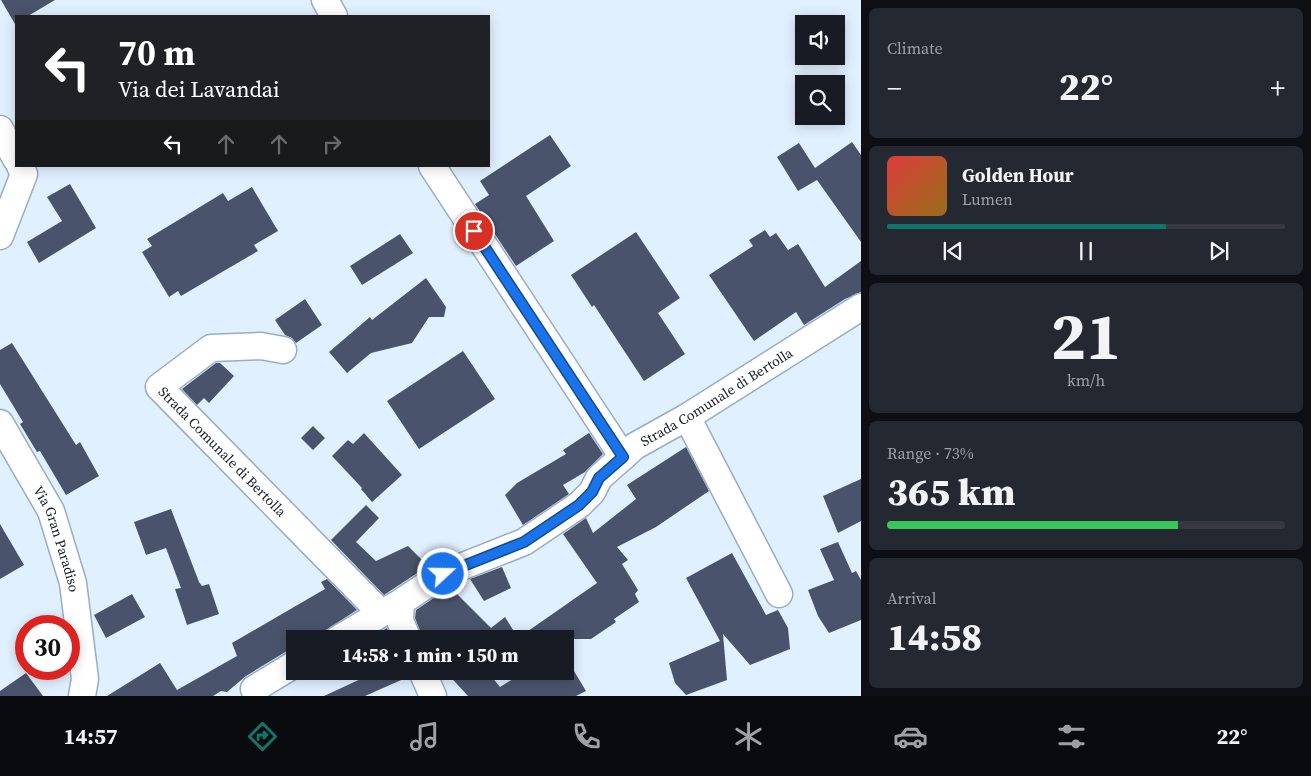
<!DOCTYPE html>
<html lang="en">
<head>
<meta charset="utf-8">
<style>
	:root { --surface:#171b24; --page:#242831; --text:#f1f3f6; --muted:#9ea1a6; --line:#363941; --accent:#0f766e }
	body { margin:0; font-family:"Source Serif 4",serif; background:var(--page); color:var(--text); height:100vh; display:flex; flex-direction:column; font-size:19px; white-space:nowrap }
	* { box-sizing:border-box; margin:0 }
	p { font-size:16px; color:var(--muted) }
	.icon { flex:none; width:28px; height:28px; fill:none; stroke:currentColor; stroke-width:2; stroke-linecap:round; stroke-linejoin:round }
	.map { position:relative; flex:1; overflow:hidden }
	.panel { display:flex; flex-direction:column; gap:8px; padding:8px; background:#0d0f14; width:450px }
	.panel>* { flex:none }
	.guide { position:absolute; left:15px; top:15px; width:475px; height:152px; border-radius:0px; box-shadow:0 2px 12px #0003; background:#202124; color:#fff; overflow:hidden }
	.buttons { position:absolute; left:795px; top:15px; display:grid; gap:10px }
	.buttons a { display:grid; place-items:center; width:50px; height:50px; border-radius:0px; background:var(--surface); box-shadow:0 2px 12px #0003; font-size:25px }
	.speed { position:absolute; left:15px; top:615px; display:flex; gap:10px; font-size:25px; font-weight:700; text-align:center }
	.speed>* { display:grid; place-content:center; width:65px; height:65px; border-radius:50%; background:var(--surface); box-shadow:0 2px 12px #0003; line-height:1 }
	.speed .limit { border:8px solid #d22; background:#fff; color:#111 }
	.pin { position:absolute; display:grid; place-items:center; width:42px; height:42px; color:#fff; margin:-21px; border:2px solid #fff; border-radius:50%; box-shadow:0 1px 5px #0007 }
	.me { position:absolute; width:55px; margin:-28px; rotate:69deg; stroke-linejoin:round; filter:drop-shadow(0 0 4px #0008) }
	.turn { display:flex; align-items:center; gap:18px; height:105px; padding:0 20px; font-size:22px }
	.turn .icon { width:65px; height:65px; stroke-width:2.5 }
	.turn b { display:block; font-size:35px; line-height:42px }
	.lanes { display:flex; align-items:center; height:48px; padding:0 20px; background:#0003; justify-content:center; gap:25px; direction:ltr }
	.lanes .off { opacity:.35 }
	.big { font-size:38px; font-weight:800; line-height:1.1 }
	.panel .tile { flex:1; display:flex; flex-direction:column; justify-content:center; gap:8px; min-width:0; padding:0 18px; border-radius:8px; background:var(--page) }
	.panel .dial { align-items:center; gap:0 }
	.dial b { font-size:65px; line-height:1 }
	.song { display:flex; align-items:center; gap:15px }
	.cover { width:60px; height:60px; border-radius:8px; background:linear-gradient(135deg,hsl(0 70% 55%),hsl(40 70% 35%)) }
	.played { height:5px; border-radius:2px; background:linear-gradient(90deg,var(--accent) 70%,var(--line) 70%) }
	.keys { display:flex; justify-content:space-around; direction:ltr }
	.heat { display:flex; justify-content:space-between; align-items:center; font-size:28px; direction:ltr }
	.charge { height:8px; border-radius:4px; background:linear-gradient(90deg,#34c759 73%,var(--line) 0) }
	.trip { position:absolute; left:286px; top:630px; width:288px; height:50px; border-radius:0px; background:var(--surface); box-shadow:0 2px 12px #0003; font-weight:800; line-height:50px; text-align:center }
	.tabs { display:flex; height:80px; justify-content:space-around; align-items:center; background:#090b0e; color:var(--muted) }
	.tabs .icon { width:35px; height:35px }
	.tabs .on { color:var(--accent) }
	.tabs b { font-size:22px; color:var(--text) }
	main { display:flex; flex:1; min-height:0 }
	.map>svg:first-child { display:block }
	.building { fill:#49546c }
	.lines { fill:none; stroke-linecap:round; stroke-linejoin:round }
	.minor-casing { stroke:#95aec5; stroke-width:29 }
	.minor { stroke:#fff; stroke-width:26 }
	.route-casing { stroke:#114b97; stroke-width:12 }
	.route { stroke:#1a73e8; stroke-width:9 }
	.labels { text-anchor:middle; stroke-width:5; stroke-linejoin:round; paint-order:stroke }
	.street-label { font-size:14px; fill:#141d26; stroke:#fbfbfb }
</style>
</head>
<body>
<main>
<div class="map">
<svg width="861" height="696" viewBox="0 0 861 696">
	<rect width="100%" height="100%" fill="#e1f0ff"/>
	<path class="building" d="M 1,0 L 55,0 L 28,16 L 16,16 L 16,23 L 15,24 Z
		M 550,135 L 571,166 L 526,196 L 554,241 L 516,266 L 475,204 L 489,195 L 480,181 Z
		M 852,142 L 861,155 L 861,242 L 817,180 L 798,191 L 777,157 L 799,143 L 815,168 Z
		M 70,184 L 96,228 L 39,263 L 27,242 L 62,221 L 47,197 Z
		M 252,187 L 278,231 L 254,245 L 258,251 L 181,296 L 178,291 L 169,297 L 142,252 L 152,246 L 147,239 L 223,193 L 228,201 Z
		M 765,230 L 770,237 L 776,233 L 788,250 L 798,244 L 825,287 L 861,261 L 861,292 L 845,299 L 804,325 L 796,312 L 754,341 L 709,275 L 753,246 L 749,240 Z
		M 636,232 L 680,298 L 658,313 L 685,354 L 644,381 L 594,305 L 592,307 L 571,275 Z
		M 400,234 L 413,253 L 362,285 L 350,266 Z
		M 426,278 L 446,307 L 444,317 L 429,317 L 412,343 L 371,353 L 347,373 L 329,352 L 370,317 L 372,320 Z
		M 305,299 L 322,325 L 296,343 L 292,338 L 285,335 L 275,320 Z
		M 12,343 L 76,445 L 80,442 L 99,476 L 66,495 L 40,451 L 37,452 L 20,424 L 23,422 L 0,384 L 0,350 Z
		M 463,351 L 495,399 L 419,449 L 387,401 Z
		M 216,363 L 220,363 L 234,376 L 209,403 L 204,398 L 197,405 L 182,389 Z
		M 313,426 L 325,438 L 313,450 L 301,438 Z
		M 364,433 L 402,475 L 372,502 L 361,489 L 362,488 L 332,456 L 348,440 L 353,444 Z
		M 589,433 L 603,454 L 585,472 L 563,485 L 569,494 L 523,525 L 505,495 L 517,483 L 566,454 L 563,450 Z
		M 686,447 L 709,491 L 656,527 L 617,547 L 628,560 L 622,564 L 638,590 L 635,594 L 639,602 L 614,619 L 616,622 L 591,639 L 423,639 L 415,618 L 416,610 L 450,587 L 491,628 L 505,617 L 518,638 L 597,583 L 563,534 L 586,518 L 593,533 L 636,499 L 627,485 Z
		M 861,479 L 861,521 L 838,533 L 823,496 Z
		M 366,505 L 379,518 L 356,542 L 376,561 L 408,546 L 428,566 L 384,595 L 331,540 Z
		M 171,509 L 199,582 L 202,586 L 209,584 L 219,614 L 187,625 L 175,589 L 181,588 L 166,548 L 146,555 L 134,522 Z
		M 0,524 L 24,565 L 0,579 Z
		M 838,542 L 852,573 L 856,571 L 861,580 L 861,620 L 829,633 L 818,616 L 808,590 L 834,580 L 820,549 Z
		M 732,553 L 766,615 L 778,610 L 788,628 L 790,649 L 750,665 L 723,634 L 727,680 L 686,695 L 675,683 L 669,663 L 720,641 L 686,578 Z
		M 502,567 L 511,588 L 484,601 L 470,579 Z
		M 327,579 L 357,610 L 312,639 L 295,639 L 295,648 L 287,651 L 246,676 L 227,692 L 221,691 L 213,696 L 107,696 L 160,663 L 177,690 L 237,656 L 232,643 L 325,589 L 321,582 Z
		M 132,594 L 145,617 L 106,638 L 94,615 Z
		M 387,628 L 391,639 L 368,639 Z
		M 565,656 L 586,691 L 576,696 L 468,696 L 445,671 L 487,671 L 500,687 L 526,671 L 565,671 Z
		M 378,671 L 407,671 L 408,677 L 365,696 L 324,696 Z
		M 26,673 L 43,696 L 0,696 L 0,691 Z"/>
	<g class="lines">
		<defs>
			<g id="minor">
				<path d="M 325,0 L 334,16"/>
				<path d="M 0,129 L 16,159"/>
				<path d="M 432,166 L 623,457"/>
				<path d="M 0,236 L 24,174 L 20,166"/>
				<path id="s1" d="M 283,350 L 261,346 L 211,348 L 159,387 L 381,613"/>
				<path d="M 687,417 L 779,594"/>
				<path id="s2" d="M 0,423 L 51,511 L 73,583 L 85,679 L 82,696"/>
				<path d="M 338,639 L 396,605"/>
				<path id="s3" d="M 408,639 L 400,621 L 401,602 L 443,574 L 524,542 L 579,505 L 592,492 L 599,478 L 635,446 L 687,417 L 861,307"/>
				<path d="M 422,671 L 433,696"/>
				<path d="M 254,689 L 295,664"/>
			</g>
		</defs>
		<use href="#minor" class="minor-casing"/>
		<use href="#minor" class="minor"/>
	</g>
	<g class="lines">
		<defs>
			<path id="route" d="M 443,574 L 524,542 L 579,505 L 592,492 L 599,478 L 623,457 L 474,231"/>
		</defs>
		<use href="#route" class="route-casing"/>
		<use href="#route" class="route"/>
	</g>
	<g class="labels">
		<g class="street-label">
			<text dy="5" stroke="none"><textPath href="#s3" startOffset="420">Strada Comunale di Bertolla</textPath></text>
			<text dy="5" stroke="none"><textPath href="#s1" startOffset="228">Strada Comunale di Bertolla</textPath></text>
			<text dy="5" stroke="none"><textPath href="#s2" startOffset="130">Via Gran Paradiso</textPath></text>
		</g>
	</g>
</svg>
<div class="buttons">
<a><svg class="icon" aria-label="sound" viewBox="0 0 24 24"><path d="M4 9h4l5-4v14l-5-4H4zM17 9q2 3 0 6"/></svg></a>
<a><svg class="icon" aria-label="search" viewBox="0 0 24 24"><circle cx="10" cy="10" r="6"/><path d="M15 15l6 6"/></svg></a>
</div>
<div class="speed"><div class="limit">30</div></div>
<div class="pin" style="left:474px;top:231px;background:#d93025"><svg class="icon" aria-label="arrive" viewBox="0 0 24 24"><path d="M6 21V4h12l-3 4 3 4H6"/></svg></div>
<svg class="me" style="left:443px;top:574px" viewBox="-20 -20 40 40"><circle r="17" fill="#1a73e8" stroke="#fff" stroke-width="3"/><path d="M0-11L8 9 0 5-8 9z" fill="#fff"/></svg>
<div class="trip">14:58 · 1 min · 150 m</div>
<div class="guide">
<div class="turn"><svg class="icon" aria-label="left" viewBox="0 0 24 24"><path d="M17 20v-9H6M10 6l-5 5 5 5"/></svg><div><b>70 m</b>Via dei Lavandai</div></div>
<div class="lanes"><svg class="icon" aria-label="left" viewBox="0 0 24 24"><path d="M17 20v-9H6M10 6l-5 5 5 5"/></svg><svg class="icon off" aria-label="ahead" viewBox="0 0 24 24"><path d="M12 20V5M6 11l6-6 6 6"/></svg><svg class="icon off" aria-label="ahead" viewBox="0 0 24 24"><path d="M12 20V5M6 11l6-6 6 6"/></svg><svg class="icon off" aria-label="right" viewBox="0 0 24 24"><path d="M7 20v-9h11M14 6l5 5-5 5"/></svg></div>
</div>
</div>
<section class="panel">
<div class="tile"><p>Climate</p>
<div class="heat"><a>−</a><b class="big">22°</b><a>+</a></div>
</div>
<div class="tile">
<div class="song"><i class="cover"></i><div><b>Golden Hour</b><p>Lumen</p></div></div>
<div class="played"></div>
<div class="keys"><svg class="icon" aria-label="previous" viewBox="0 0 24 24"><path d="M18 5L8 12l10 7zM5 5v14"/></svg><svg class="icon" aria-label="pause" viewBox="0 0 24 24"><path d="M8 5v14M16 5v14"/></svg><svg class="icon" aria-label="next" viewBox="0 0 24 24"><path d="M6 5l10 7-10 7zM19 5v14"/></svg></div>
</div>
<div class="tile dial"><b>21</b><p>km/h</p></div>
<div class="tile"><p>Range · 73%</p><b class="big">365 km</b><div class="charge"></div></div>
<div class="tile"><p>Arrival</p><b class="big">14:58</b></div>
</section>
</main>
<nav class="tabs">
<b>14:57</b>
<svg class="icon on" aria-label="directions" viewBox="0 0 24 24"><path d="M12 3l9 9-9 9-9-9zM9 14v-3h6M13 9l2 2-2 2"/></svg>
<svg class="icon" aria-label="music" viewBox="0 0 24 24"><path d="M9 18V5l10-2v13"/><circle cx="6" cy="18" r="3"/><circle cx="16" cy="16" r="3"/></svg>
<svg class="icon" aria-label="phone" viewBox="0 0 24 24"><path d="M5 4h4l2 5-3 2q2 4 5 5l2-3 5 2v4C11 20 4 13 5 4z"/></svg>
<svg class="icon" aria-label="climate" viewBox="0 0 24 24"><path d="M12 3v18M4 7l16 10M4 17L20 7"/></svg>
<svg class="icon" aria-label="car" viewBox="0 0 24 24"><path d="M5 17H2v-5l4-1 3-4h7l3 4 3 1v5h-3M9 17h6M6 11h13"/><circle cx="7" cy="17" r="2"/><circle cx="17" cy="17" r="2"/></svg>
<svg class="icon" aria-label="filters" viewBox="0 0 24 24"><path d="M4 7h16M4 17h16"/><circle cx="9" cy="7" r="2"/><circle cx="15" cy="17" r="2"/></svg>
<b>22°</b>
</nav>
</body>
</html>
